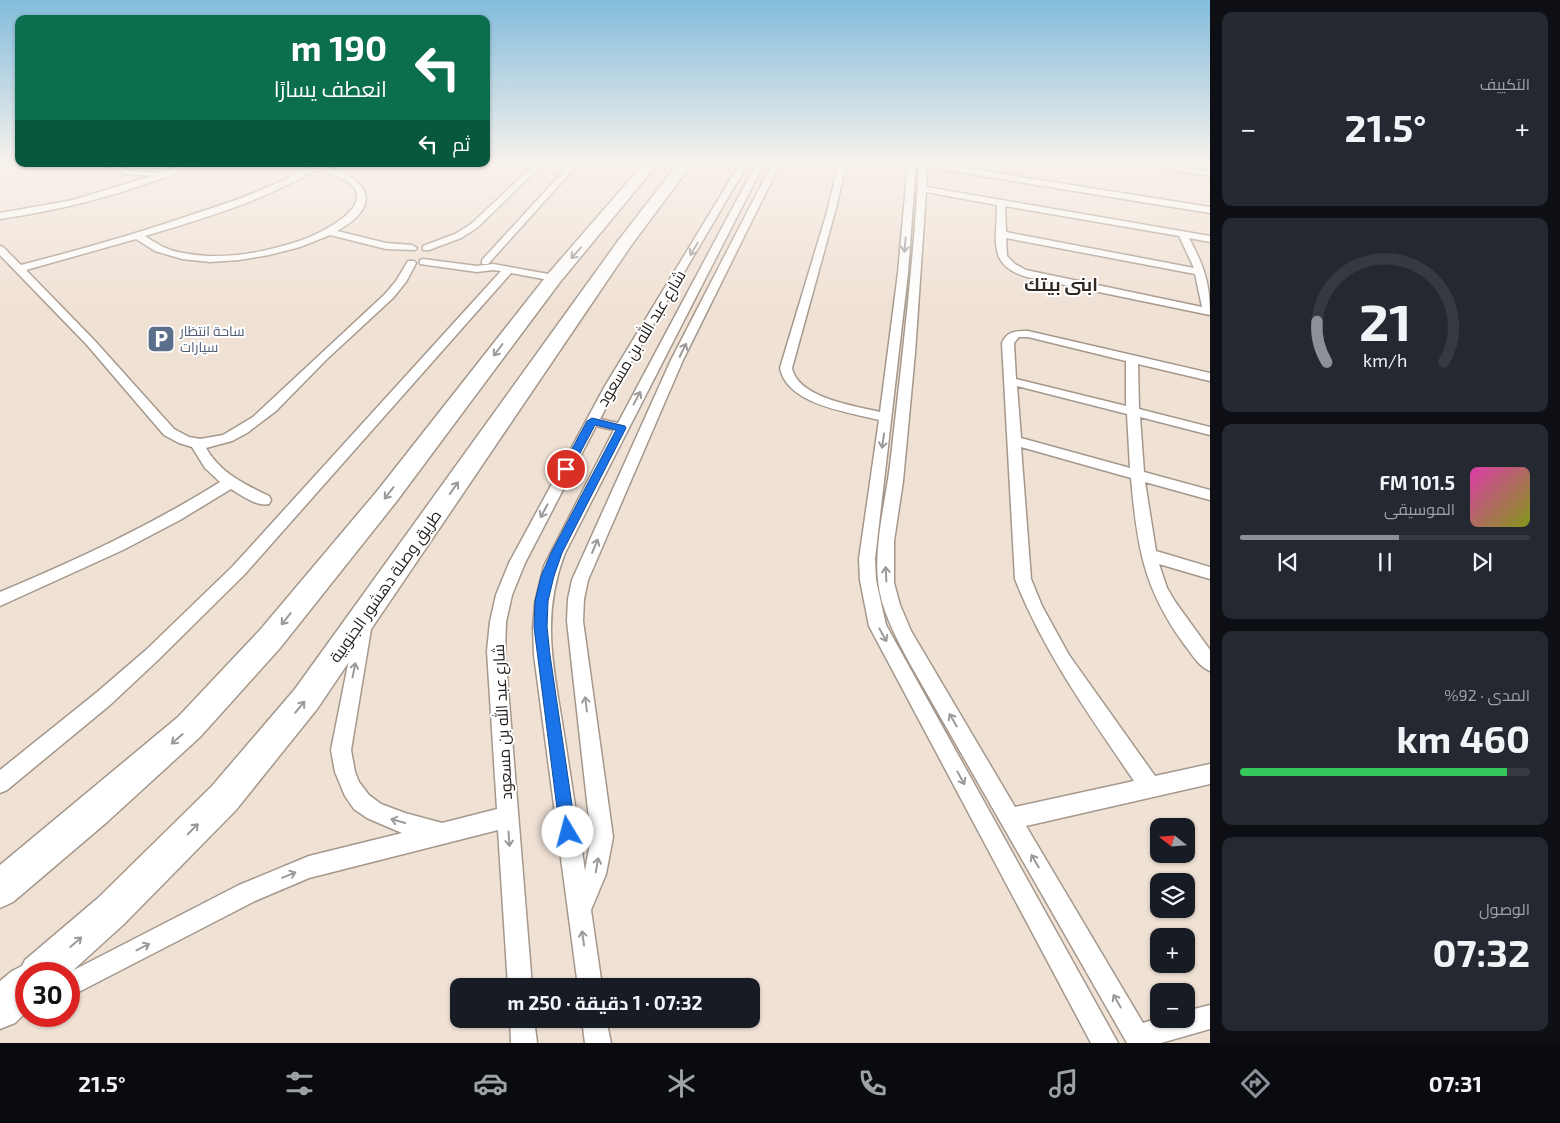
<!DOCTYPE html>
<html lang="ar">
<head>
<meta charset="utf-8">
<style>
	:root { --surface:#171b24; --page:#242831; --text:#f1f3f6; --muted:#9ea1a6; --line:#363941; --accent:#8c9099 }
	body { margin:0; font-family:"Exo 2",Cairo,sans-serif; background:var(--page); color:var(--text); direction:rtl; height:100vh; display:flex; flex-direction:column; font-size:19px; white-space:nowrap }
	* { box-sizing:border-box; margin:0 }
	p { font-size:16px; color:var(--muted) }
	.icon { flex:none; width:28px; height:28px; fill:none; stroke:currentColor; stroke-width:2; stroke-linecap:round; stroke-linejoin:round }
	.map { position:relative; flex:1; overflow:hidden; direction:ltr }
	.side { display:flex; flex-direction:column; gap:12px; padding:12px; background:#0d0f14; width:350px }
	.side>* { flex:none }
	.hud { position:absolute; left:15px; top:15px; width:475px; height:152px; border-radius:10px; box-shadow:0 1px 4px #0004; direction:rtl; background:#0b6e4f; color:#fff; overflow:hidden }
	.needle { width:32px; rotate:287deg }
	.buttons { position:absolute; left:1150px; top:818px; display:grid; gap:10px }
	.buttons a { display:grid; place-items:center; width:45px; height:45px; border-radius:10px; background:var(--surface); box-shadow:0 1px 4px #0004; font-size:25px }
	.speed { position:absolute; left:15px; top:962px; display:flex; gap:10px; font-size:25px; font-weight:700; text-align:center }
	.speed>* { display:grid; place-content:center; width:65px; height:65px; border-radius:50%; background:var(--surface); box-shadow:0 1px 4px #0004; line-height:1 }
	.speed .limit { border:8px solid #d22; background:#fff; color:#111 }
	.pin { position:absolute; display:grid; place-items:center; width:42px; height:42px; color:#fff; margin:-21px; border:2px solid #fff; border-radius:50%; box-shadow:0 1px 5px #0007 }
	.me { position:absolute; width:55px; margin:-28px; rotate:352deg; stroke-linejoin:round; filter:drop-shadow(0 0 4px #0008) }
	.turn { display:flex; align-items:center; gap:18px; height:105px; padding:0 20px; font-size:22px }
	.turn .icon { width:65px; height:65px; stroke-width:2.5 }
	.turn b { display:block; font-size:35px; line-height:42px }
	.then { display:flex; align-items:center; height:48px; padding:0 20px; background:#0003; gap:10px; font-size:19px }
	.big { font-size:38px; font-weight:700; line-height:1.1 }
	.side .widget { flex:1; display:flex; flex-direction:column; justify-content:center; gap:8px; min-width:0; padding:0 18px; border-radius:10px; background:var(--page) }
	.side .dial { align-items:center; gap:0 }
	.dial svg { height:130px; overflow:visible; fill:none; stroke:var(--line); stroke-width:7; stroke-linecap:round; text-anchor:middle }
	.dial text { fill:var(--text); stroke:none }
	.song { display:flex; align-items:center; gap:15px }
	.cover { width:60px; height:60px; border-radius:8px; background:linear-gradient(135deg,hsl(320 70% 55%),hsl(70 70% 35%)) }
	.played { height:5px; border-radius:2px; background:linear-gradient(90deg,var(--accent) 55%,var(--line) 55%) }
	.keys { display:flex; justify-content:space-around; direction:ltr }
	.heat { display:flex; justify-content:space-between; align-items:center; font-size:28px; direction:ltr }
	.charge { height:8px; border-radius:4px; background:linear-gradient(90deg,#34c759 92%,var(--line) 0) }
	.trip { position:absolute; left:450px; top:978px; width:310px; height:50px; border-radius:10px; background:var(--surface); box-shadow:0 1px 4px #0004; font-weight:700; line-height:50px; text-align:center; direction:rtl }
	.dock { display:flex; height:80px; justify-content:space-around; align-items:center; background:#090b0e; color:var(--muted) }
	.dock .icon { width:35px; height:35px }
	.dock .current { color:var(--accent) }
	.dock b { font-size:22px; color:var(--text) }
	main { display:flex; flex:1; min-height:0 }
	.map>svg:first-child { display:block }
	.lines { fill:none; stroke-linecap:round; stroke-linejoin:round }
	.minor-casing { stroke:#a5978b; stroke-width:3 }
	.trunk-casing { stroke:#a5978b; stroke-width:3 }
	.minor { fill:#fff; fill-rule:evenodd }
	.trunk { fill:#fff; fill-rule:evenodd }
	.oneway { stroke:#9c9998 }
	.route { fill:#1a73e8; stroke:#114b97 }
	.labels { text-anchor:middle; stroke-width:4; stroke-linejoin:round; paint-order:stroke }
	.far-service-label { font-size:14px; fill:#4e5e75; stroke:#fff; text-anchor:start }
	.street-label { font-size:16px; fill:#231d19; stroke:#fff }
	.far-district-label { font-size:18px; font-weight:bold; fill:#33281f; stroke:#fff }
</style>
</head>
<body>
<main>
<section class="side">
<div class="widget"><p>التكييف</p>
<div class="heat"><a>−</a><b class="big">21.5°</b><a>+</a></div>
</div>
<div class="widget dial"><svg viewBox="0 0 100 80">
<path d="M14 69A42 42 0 1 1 86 69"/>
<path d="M14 69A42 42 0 0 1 8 44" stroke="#8c9099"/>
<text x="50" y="56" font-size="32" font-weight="700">21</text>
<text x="50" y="72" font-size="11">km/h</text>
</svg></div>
<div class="widget">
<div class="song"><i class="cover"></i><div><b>101.5 FM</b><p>الموسيقى</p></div></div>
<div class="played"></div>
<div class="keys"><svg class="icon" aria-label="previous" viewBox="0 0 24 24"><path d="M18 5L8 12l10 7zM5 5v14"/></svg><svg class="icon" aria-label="pause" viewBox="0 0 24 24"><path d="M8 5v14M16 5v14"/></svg><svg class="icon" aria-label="next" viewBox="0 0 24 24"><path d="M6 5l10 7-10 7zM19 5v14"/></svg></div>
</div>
<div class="widget"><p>المدى · 92%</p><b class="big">460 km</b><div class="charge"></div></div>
<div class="widget"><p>الوصول</p><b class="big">07:32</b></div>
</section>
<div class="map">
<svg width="1210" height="1043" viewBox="0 0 1210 1043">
	<rect width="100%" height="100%" fill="#f0e1d5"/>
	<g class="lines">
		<defs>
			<path id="minor" d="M 531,162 L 539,162 L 541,166 L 477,228 L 461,238 L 429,250 L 423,250 L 423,246 L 455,234 L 471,224 L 533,166 Z
				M 572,162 L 580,162 L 488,264 L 482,264 L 482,260 Z
				M 741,162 L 749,162 L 617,386 L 600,419 L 618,423 L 757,162 L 765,162 L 565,553 C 540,618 554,669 564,734 C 571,780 578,825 585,871 L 591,837 L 567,621 L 568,599 L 572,580 L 671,360 L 773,162 L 781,162 L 683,360 L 588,580 L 584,599 L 583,621 L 613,837 L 606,874 L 591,910 L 602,986 L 578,986 L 534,655 L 533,628 L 535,603 L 544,566 L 614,430 L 596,426 L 525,563 L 512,595 L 506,622 L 505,651 L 532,986 L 508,986 L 498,830 L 309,878 L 255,901 L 69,997 L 69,974 L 66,974 L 239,885 L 309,856 L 402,833 L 367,818 L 354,809 L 345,796 L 335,772 L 331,750 L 356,624 L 362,622 L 368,624 L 371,629 L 351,750 L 355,772 L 359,782 L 369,795 L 381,804 L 405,813 L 442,823 L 497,809 L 487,651 L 490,622 L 496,595 L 509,563 L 605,386 Z
				M 839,162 L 847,162 L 835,212 L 792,368 C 798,398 855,406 880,412 L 898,273 L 908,162 L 916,162 L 908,273 L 875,559 L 876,580 L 886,625 L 1118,1043 L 1091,1043 L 869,626 L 860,580 L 859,559 L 879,420 C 849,412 787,405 780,368 L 827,212 Z
				M 919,162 L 927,162 L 1210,207 L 1210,213 L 927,167 L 926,187 L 1210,236 L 1210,242 L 1189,238 C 1204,266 1210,283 1210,315 L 1031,278 C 986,267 997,242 997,205 L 926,192 L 915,353 L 903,481 L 894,541 L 894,583 L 900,605 L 911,631 L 1015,807 L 1134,781 C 1090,716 1044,653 1015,579 L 1002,343 C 1007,331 1016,331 1028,331 L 1210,373 L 1210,381 L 1138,364 L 1139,409 L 1210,427 L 1210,435 L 1140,417 L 1144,472 L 1210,490 L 1210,500 L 1145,482 L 1156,551 L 1210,567 L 1210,579 L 1159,564 L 1167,588 L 1176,603 L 1210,650 L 1210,671 C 1199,667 1191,653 1184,644 C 1143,588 1137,545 1131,478 L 1021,447 L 1031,579 L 1042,606 L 1069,655 L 1155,776 L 1210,764 L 1210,784 L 1026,826 L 1143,1023 L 1159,1018 L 1186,1019 L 1186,1011 L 1210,1005 L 1210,1029 L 1161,1043 L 1127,1043 L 909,662 C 896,637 881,610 878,581 C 874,540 887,497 891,457 C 902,358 914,261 919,162 ZM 1005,206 L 1179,236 L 1194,268 L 1006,232 ZM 1006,238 L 1195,274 L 1202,307 L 1026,270 L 1015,264 L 1007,256 ZM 1019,337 L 1028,337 L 1126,361 L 1126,406 L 1016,379 L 1014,343 ZM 1017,386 L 1127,414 L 1130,468 L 1021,438 Z
				M 1150,162 L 1161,162 L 1173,166 L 1210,172 L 1210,176 L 1172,170 Z
				M 101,164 L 111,164 L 126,170 L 160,173 L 185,164 L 195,164 C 186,171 171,175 160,179 C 108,198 55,211 0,219 L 0,213 L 73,200 L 152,176 L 125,174 Z
				M 314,164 L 323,164 L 321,166 C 367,176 386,204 337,231 L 386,243 L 412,245 L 417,248 L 415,250 L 386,249 L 330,235 L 300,247 L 269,255 L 239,260 L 210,262 L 182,259 L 155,251 L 136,239 L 26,270 L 95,341 L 174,429 L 189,437 L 200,439 L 223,435 L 253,417 L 385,294 L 396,281 L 408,261 L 414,261 L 416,263 L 406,282 L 393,298 L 326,360 L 276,411 L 247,433 L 232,441 L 206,448 C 220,473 244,484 269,496 L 271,500 L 269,504 C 257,507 241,495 231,489 L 180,520 L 123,550 L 0,606 L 0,592 C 76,560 150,526 220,482 L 205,468 L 192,447 L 179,443 L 164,435 L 87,345 L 0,255 L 0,246 L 3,247 L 21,265 C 79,250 137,234 194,214 C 235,201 277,186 314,164 ZM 315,170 C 400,188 338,229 293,243 C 258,254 218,260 183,253 C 168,251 157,244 145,236 C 202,219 263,201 315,170 Z
				M 423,259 L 477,266 L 493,264 L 554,275 L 559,278 L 554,281 L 511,273 L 245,574 L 158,660 L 110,705 L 7,790 L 0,793 L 0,770 L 96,693 L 146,650 L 233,566 L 501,271 L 493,270 L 477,272 L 420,264 L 420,260 Z
				M 510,1019 L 534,1019 L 537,1043 L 511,1043 Z
				M 582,1019 L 606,1019 L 611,1043 L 585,1043 Z"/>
			<path id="trunk" d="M 645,162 L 659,162 L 560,282 L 396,502 L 280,648 L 200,737 L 107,822 L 13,902 L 0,908 L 0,865 L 178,717 L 260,630 L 378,490 L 548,274 Z
				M 679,162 L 693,162 L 630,247 L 317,709 L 236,810 L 124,924 L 69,974 L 26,974 L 26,1012 L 15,1023 L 0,1029 L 0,981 L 12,971 L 22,966 L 25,960 L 98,898 L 212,786 L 295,689 L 618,241 Z"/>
		</defs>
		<use href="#minor" class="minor-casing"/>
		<use href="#trunk" class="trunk-casing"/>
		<use href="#minor" class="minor"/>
		<use href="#trunk" class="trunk"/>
	</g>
	<defs><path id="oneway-shaft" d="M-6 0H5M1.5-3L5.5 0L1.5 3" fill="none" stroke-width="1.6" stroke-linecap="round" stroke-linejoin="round" transform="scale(1.25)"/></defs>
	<g class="oneway">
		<use href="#oneway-shaft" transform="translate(905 245) rotate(95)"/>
		<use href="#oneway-shaft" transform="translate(694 249) rotate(121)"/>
		<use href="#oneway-shaft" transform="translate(576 253) rotate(132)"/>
		<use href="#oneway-shaft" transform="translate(498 350) rotate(127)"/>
		<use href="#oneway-shaft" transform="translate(683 350) rotate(-64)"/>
		<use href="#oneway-shaft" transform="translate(637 398) rotate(-62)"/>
		<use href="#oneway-shaft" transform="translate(883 441) rotate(98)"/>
		<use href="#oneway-shaft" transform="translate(454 488) rotate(-55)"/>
		<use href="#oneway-shaft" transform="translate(389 493) rotate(128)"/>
		<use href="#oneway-shaft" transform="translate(544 511) rotate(118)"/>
		<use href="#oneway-shaft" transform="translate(595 546) rotate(-67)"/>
		<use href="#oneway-shaft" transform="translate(886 574) rotate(-93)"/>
		<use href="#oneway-shaft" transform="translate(286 619) rotate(129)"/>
		<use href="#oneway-shaft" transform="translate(883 635) rotate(61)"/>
		<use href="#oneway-shaft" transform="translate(354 670) rotate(-79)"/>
		<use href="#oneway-shaft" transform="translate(586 704) rotate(-97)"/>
		<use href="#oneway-shaft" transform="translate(300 707) rotate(-50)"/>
		<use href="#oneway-shaft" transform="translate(953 720) rotate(-120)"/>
		<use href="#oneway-shaft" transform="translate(177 739) rotate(139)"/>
		<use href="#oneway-shaft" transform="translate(961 778) rotate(61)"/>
		<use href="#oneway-shaft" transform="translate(398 821) rotate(-164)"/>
		<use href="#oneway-shaft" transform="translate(193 829) rotate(-45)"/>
		<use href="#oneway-shaft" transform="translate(509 839) rotate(86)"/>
		<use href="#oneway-shaft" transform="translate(1035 861) rotate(-120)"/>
		<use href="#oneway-shaft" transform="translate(597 865) rotate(-80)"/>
		<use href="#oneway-shaft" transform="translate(289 875) rotate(-22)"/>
		<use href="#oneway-shaft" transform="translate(583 938) rotate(-98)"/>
		<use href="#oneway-shaft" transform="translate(76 942) rotate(-41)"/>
		<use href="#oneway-shaft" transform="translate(143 947) rotate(-27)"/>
		<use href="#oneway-shaft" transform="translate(1117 1001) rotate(-120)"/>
	</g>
	<linearGradient id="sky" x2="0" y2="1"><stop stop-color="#83bcdc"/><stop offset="0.53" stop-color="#f8f2ec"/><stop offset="1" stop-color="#f8f2ec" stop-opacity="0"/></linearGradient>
	<rect width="1210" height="308" fill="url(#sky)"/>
	<path class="route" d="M 592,418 L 625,426 L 626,428 L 562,553 L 554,576 L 548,601 L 547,627 L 550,655 L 576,832 L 573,837 L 568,840 L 562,837 L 560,832 L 534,627 L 535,601 L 541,576 L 551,553 L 616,430 L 595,425 L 570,472 L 563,472 L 561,469 L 587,421 Z"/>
	<defs>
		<symbol id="parking-square" viewBox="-11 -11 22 22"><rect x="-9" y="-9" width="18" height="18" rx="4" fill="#5c6f8a" stroke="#fff"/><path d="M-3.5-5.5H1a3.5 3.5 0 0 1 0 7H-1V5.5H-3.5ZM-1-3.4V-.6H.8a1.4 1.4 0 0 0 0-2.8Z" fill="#fff"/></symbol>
	</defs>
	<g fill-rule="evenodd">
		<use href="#parking-square" x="145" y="323" width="32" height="32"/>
	</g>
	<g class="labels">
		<g class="far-service-label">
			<text x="180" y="336">ساحة انتظار<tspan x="180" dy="16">سيارات</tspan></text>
		</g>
		<g class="street-label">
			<text transform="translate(641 338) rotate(-59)" y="6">شارع عبد الله بن مسعود</text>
			<text transform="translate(385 586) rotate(-55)" y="6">طريق وصلة دهشور الجنوبية</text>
			<text transform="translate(502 722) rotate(-93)" y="6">شارع عبد الله بن مسعود</text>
		</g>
		<g class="far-district-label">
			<text x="1061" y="291">ابنى بيتك</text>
		</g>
	</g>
</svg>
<div class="buttons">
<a><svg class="needle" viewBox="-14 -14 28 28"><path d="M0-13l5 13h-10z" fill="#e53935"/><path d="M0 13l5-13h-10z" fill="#9ea1a6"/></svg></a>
<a><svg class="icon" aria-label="layers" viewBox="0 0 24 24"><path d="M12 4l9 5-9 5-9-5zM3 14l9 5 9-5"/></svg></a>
<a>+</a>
<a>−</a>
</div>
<div class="speed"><div class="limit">30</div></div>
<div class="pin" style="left:566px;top:469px;background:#d93025"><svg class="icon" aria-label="arrive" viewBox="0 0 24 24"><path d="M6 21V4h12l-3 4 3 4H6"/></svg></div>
<svg class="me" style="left:568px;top:832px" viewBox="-20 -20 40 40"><circle r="19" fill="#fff"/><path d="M0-13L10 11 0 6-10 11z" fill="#1a73e8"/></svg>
<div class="trip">07:32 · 1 دقيقة · 250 m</div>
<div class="hud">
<div class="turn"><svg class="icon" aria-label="left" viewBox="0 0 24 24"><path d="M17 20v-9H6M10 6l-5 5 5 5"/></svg><div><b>190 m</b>انعطف يسارًا</div></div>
<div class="then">ثم<svg class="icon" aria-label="left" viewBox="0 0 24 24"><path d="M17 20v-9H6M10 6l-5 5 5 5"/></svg></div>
</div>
</div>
</main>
<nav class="dock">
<b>07:31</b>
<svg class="icon current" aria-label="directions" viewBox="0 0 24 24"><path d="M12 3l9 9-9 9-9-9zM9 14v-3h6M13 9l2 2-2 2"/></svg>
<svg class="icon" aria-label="music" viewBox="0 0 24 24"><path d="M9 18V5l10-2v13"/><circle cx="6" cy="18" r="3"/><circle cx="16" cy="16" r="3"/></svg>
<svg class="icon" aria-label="phone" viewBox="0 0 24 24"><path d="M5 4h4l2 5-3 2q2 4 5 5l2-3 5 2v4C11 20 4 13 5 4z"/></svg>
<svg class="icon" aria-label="climate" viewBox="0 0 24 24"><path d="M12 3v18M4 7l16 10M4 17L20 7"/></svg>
<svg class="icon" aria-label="car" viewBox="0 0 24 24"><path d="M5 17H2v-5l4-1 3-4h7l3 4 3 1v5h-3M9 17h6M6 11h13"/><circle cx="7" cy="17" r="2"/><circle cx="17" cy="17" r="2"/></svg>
<svg class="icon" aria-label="filters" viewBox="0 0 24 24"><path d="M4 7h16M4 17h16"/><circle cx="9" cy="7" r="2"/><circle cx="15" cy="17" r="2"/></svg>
<b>21.5°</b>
</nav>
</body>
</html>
